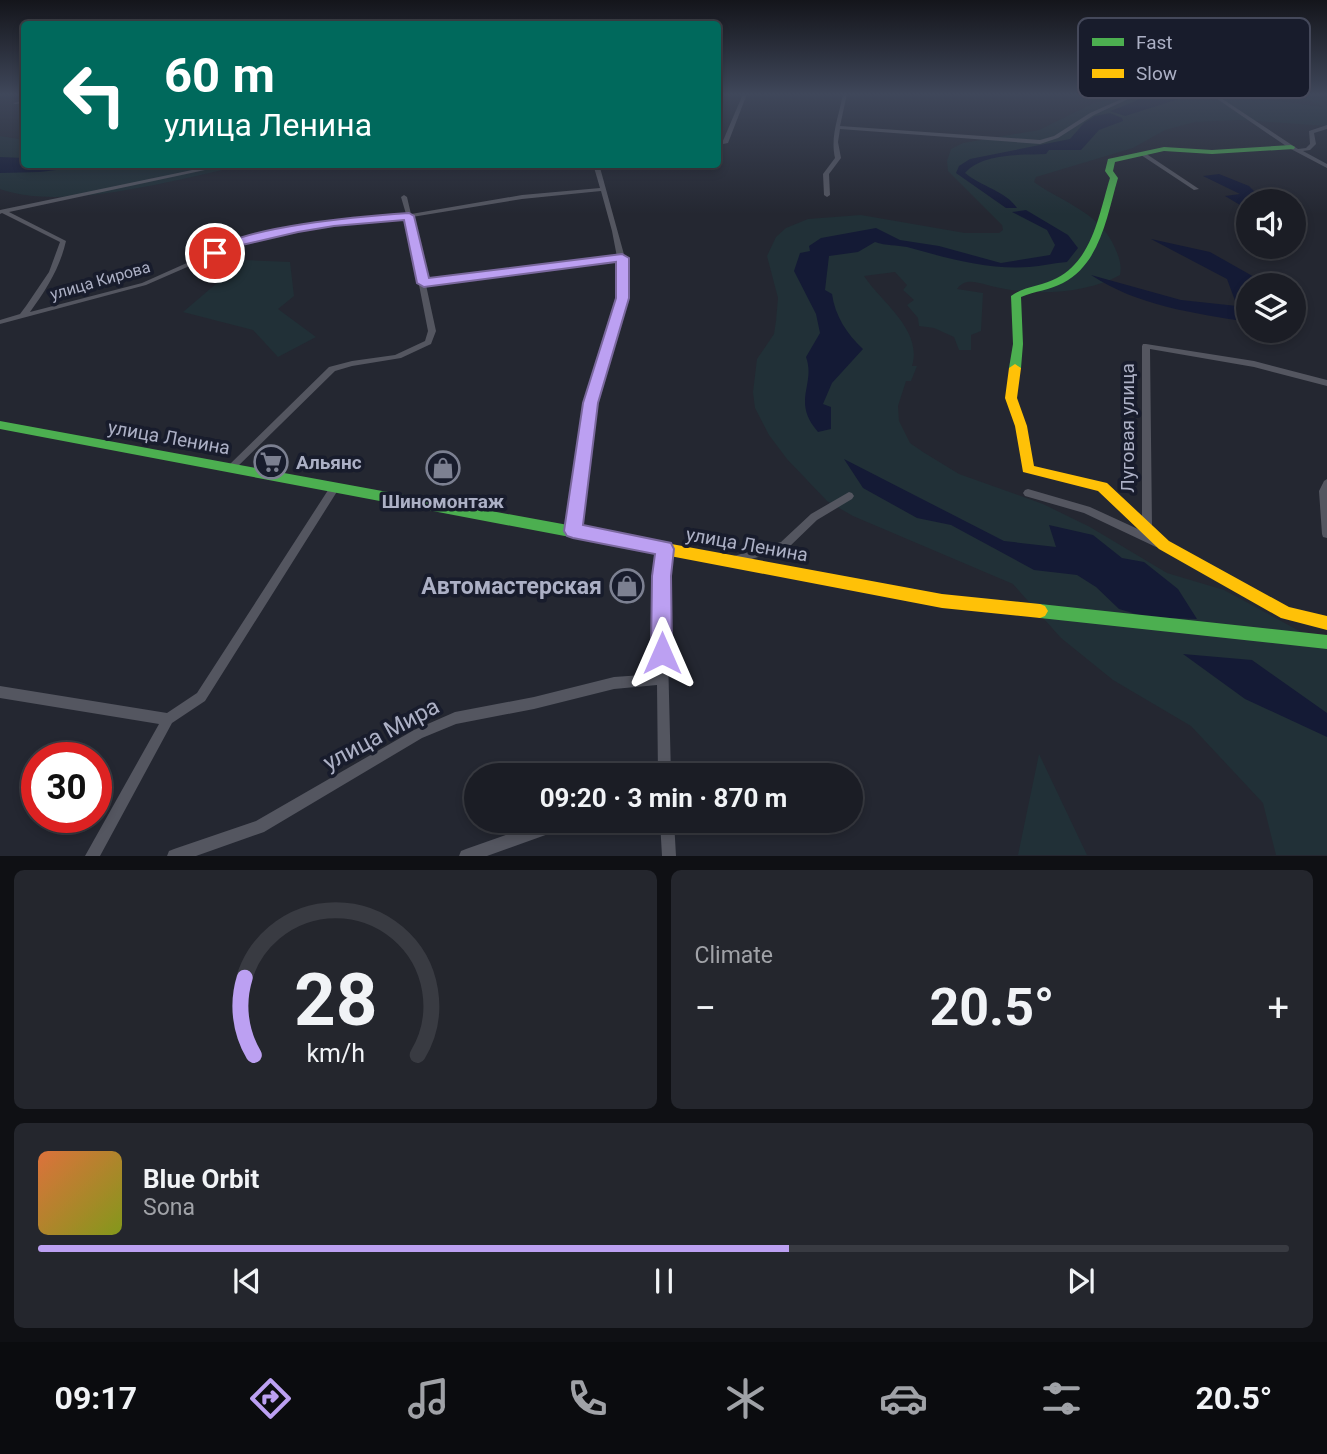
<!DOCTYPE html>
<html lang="en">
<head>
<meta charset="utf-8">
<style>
	:root { --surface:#1b1d25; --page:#24262d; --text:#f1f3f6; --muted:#a0a2a7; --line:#393b42; --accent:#bca0f2 }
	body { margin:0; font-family:Roboto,sans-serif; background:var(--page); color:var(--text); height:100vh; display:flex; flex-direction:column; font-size:26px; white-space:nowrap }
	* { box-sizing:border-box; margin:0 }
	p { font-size:23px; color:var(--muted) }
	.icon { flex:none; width:38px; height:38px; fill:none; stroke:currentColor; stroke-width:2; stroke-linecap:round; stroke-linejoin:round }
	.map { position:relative; height:856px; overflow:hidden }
	.sheet { display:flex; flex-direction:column; gap:14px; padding:14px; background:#0f1014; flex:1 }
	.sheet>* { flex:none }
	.banner { position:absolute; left:21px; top:21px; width:700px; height:147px; border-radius:7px; box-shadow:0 4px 10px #0003,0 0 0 2px var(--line); background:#00695c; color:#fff; overflow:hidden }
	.controls { position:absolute; left:1236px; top:189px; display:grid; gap:14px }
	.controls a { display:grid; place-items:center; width:70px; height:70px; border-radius:50%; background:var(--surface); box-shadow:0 4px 10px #0003,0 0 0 2px var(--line); font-size:35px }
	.speed { position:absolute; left:21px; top:742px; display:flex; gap:14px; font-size:35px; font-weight:700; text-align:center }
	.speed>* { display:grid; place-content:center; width:91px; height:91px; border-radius:50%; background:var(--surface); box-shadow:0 4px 10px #0003,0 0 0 2px var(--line); line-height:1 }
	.speed .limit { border:10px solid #d22; background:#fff; color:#111 }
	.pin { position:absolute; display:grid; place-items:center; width:60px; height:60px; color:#fff; margin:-30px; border:4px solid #fff; border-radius:50%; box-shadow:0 2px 7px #0007 }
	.me { position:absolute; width:77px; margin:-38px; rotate:0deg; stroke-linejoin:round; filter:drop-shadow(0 0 5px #0008) }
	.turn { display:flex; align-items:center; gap:24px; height:147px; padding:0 28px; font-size:32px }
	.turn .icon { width:91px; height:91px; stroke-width:2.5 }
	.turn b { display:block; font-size:49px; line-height:60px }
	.big { font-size:52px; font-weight:700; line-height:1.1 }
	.sheet .card { flex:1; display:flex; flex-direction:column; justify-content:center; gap:10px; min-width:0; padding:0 24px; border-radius:10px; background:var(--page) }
	.sheet .dial { align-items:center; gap:0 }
	.dial svg { height:182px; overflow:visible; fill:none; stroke:var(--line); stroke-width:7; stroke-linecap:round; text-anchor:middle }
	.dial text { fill:var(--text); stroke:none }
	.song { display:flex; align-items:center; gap:21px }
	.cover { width:84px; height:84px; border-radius:10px; background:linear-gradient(135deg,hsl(20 70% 55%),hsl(70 70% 35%)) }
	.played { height:7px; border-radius:4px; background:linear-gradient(90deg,var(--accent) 60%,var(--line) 60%) }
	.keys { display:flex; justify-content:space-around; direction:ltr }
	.heat { display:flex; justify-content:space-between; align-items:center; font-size:38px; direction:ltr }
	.sheet .tiles { flex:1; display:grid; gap:14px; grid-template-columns:1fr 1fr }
	.card:last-child { grid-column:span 2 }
	.trip { position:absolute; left:464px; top:763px; width:399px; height:70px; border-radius:35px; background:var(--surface); box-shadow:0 4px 10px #0003,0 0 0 2px var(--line); font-weight:700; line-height:70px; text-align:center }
	.tabs { display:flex; height:112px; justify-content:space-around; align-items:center; background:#0b0c0f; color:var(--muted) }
	.tabs .icon { width:49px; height:49px }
	.tabs .on { color:var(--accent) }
	.tabs b { font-size:32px; color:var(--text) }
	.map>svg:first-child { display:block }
	.green { fill:#213037 }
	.water { fill:#141a35 }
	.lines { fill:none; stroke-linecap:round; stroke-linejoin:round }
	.street { fill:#545660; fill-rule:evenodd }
	.fast { fill:#4caf50; fill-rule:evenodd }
	.slow { fill:#ffc107; fill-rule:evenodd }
	.route { fill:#bca0f2; stroke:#7a689d; stroke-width:2 }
	.labels { text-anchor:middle; stroke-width:7; stroke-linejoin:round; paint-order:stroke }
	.far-street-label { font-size:16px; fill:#acb0c5; stroke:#181c2c }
	.street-label { font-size:19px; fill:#acb0c5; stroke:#181c2c }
	.poi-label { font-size:19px; font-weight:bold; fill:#acb0c5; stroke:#181c2c; text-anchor:start }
	.near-poi-label { font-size:23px; font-weight:bold; fill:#acb0c5; stroke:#181c2c; text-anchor:end }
	.near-street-label { font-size:23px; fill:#acb0c5; stroke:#181c2c }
	.key { fill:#181c2c; stroke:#44485a; stroke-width:2 }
	.key-label { font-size:19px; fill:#acb0c5 }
</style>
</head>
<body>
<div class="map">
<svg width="1327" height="856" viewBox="0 0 1327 856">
	<rect width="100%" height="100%" fill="#242731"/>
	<path class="green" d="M 1140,94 L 1223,94 L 1323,107 L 1296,94 L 1327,94 L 1327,100 L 1321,99 L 1327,106 L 1327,126 L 1239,120 L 1195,122 L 1165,130 L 1133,148 L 1036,177 L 1034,182 C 1063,203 1100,212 1115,248 C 1119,257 1122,265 1120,275 C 1084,295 1030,296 991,286 C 978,283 966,277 957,289 L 983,293 L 981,331 L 971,335 L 971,350 L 959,350 L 954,337 L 934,328 L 919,326 L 918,318 L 907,305 L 914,300 L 903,290 L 907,285 L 895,272 L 864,276 C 881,302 923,330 912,366 L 917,366 L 911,381 L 906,381 L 898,406 L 899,421 L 910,443 L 923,452 L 959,474 L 1043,504 L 1090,527 L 1167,573 L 1224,590 L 1327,646 L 1327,855 L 1276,855 L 1263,803 L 1191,726 L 1113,680 L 1061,638 L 1013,584 L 853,516 L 827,501 L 787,459 L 769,435 L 755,408 L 753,392 L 757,359 L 774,334 L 776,321 L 778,298 L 767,256 L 776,237 L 786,228 L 808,219 L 861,215 L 965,233 L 999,233 L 1003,230 L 1002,225 L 948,171 L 947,161 L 951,149 L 963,143 L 1039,130 L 1094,103 Z
		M 0,136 L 24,140 L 24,164 L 121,165 L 110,170 L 151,165 L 245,165 C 179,179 63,212 0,189 Z
		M 244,260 L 290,262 L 294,296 L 278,309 L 316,337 L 278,357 L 253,330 L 183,312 Z
		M 1039,754 L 1087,855 L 1018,855 Z"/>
	<path class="water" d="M 1156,95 L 1197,95 L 1211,99 L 1179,99 L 1125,116 L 1110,111 C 1126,106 1139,97 1156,95 Z
		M 1110,113 L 1122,118 L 1123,121 L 1099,130 L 1081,150 L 1049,150 L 1046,154 C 1021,155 982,153 965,173 C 980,186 1006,191 1017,208 L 1006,208 L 956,173 L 959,166 L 970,159 L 1070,139 L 1084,123 L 1095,116 Z
		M 0,157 L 24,158 L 24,164 L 96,165 L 40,172 L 0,173 Z
		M 1219,174 L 1249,186 L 1264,201 L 1248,201 L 1248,205 L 1240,205 L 1225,196 L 1240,194 L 1203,176 Z
		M 1026,210 L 1068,235 L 1078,248 L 1067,262 C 1054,263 1042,266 1029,267 C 989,270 946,258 907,247 C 897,245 886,246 875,242 L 858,252 L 829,256 L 825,290 L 832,294 C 835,316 847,334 863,349 L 832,383 L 823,404 L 831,407 L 831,429 L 818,432 C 791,401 816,385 806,357 L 820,333 L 816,314 L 794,271 L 800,253 L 810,251 L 809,246 L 821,238 L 876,228 L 900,240 L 939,246 L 1001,263 L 1050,255 L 1055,245 L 1047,230 L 1012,212 Z
		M 1151,239 L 1210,252 L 1256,278 L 1257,285 L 1248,285 L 1248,322 C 1193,313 1138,306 1091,275 L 1181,300 L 1237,306 L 1227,279 Z
		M 844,459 L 1004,541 L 1056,547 L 1049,525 L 1093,535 L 1122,558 L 1144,562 L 1178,589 L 1197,619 L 1146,617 L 1119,609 L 1096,587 L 1077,575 L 1034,570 L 951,525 L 917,518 L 863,488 Z
		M 1183,654 L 1252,660 L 1327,713 L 1327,737 L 1245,699 Z"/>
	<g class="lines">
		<path class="street" d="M 743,94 L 747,94 L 728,143 L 723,144 L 722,143 Z
			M 843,94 L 847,94 L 840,126 L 1040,140 L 1054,136 L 1090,113 L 1133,94 L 1139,94 L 1094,115 L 1058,138 L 1040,144 L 840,129 L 838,142 L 841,158 L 829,174 L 830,195 L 827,197 L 824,195 L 823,174 L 835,158 C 830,136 839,116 843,94 Z
			M 1210,94 L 1215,94 L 1298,149 L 1306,148 L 1310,144 L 1309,131 L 1327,125 L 1327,129 L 1314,133 L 1316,144 L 1310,150 L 1303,151 L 1327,164 L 1327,168 L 1289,148 Z
			M 24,101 L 24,103 L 15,104 L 13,103 Z
			M 1141,153 L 1145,153 L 1199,189 L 1194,190 L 1141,155 Z
			M 221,164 L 233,164 L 9,212 L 66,241 C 60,268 46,290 30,312 L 142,283 L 236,241 L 334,220 L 406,214 L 401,197 L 404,195 L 407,197 L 411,214 L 522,195 L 600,188 L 593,164 L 599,164 L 625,258 L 627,298 L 595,403 L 577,534 L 573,535 L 569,534 L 568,531 L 587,403 L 619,298 L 618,261 L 426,285 L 436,331 L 431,344 L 401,358 L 352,366 L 335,371 L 235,469 L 229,469 L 227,467 L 229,465 L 329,367 L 352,361 L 395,355 L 425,341 L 428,331 L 406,218 L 334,224 L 240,244 L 146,285 L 0,324 L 0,320 L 20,314 L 26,306 L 49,272 L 60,242 L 2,213 L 0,214 L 0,210 ZM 601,191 L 612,231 L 617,257 L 425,281 L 412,217 L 522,199 Z
			M 1143,344 L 1146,344 L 1254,361 L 1327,380 L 1327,386 L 1254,367 L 1150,349 L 1152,527 L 1151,530 L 1147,531 L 1143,530 L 1142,527 L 1142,346 Z
			M 1327,479 L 1327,538 L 1323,537 L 1322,534 L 1319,491 L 1324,481 Z
			M 335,483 L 338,484 L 340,487 L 338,490 L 205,701 L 172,723 L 100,856 L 85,856 L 159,724 L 0,698 L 0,686 L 167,713 L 197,693 L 332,484 Z
			M 1028,489 L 1090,507 L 1164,541 L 1165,544 L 1164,547 L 1160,548 L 1156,547 L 1084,513 L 1025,496 L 1023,493 L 1025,490 Z
			M 849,492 L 852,493 L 854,496 L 852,499 L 817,520 L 788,548 L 735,564 L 731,563 L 730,560 L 731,557 L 781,542 L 811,514 Z
			M 665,545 L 669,546 L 670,549 L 666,576 L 671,775 L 658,775 L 657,685 L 614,689 L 534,709 L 456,724 L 422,738 L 264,832 L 196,856 L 167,856 L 169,851 L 174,849 L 256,821 L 414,730 L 455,712 L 534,697 L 614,677 L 657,674 L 656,576 L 660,549 L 661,546 Z
			M 546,821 L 572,821 L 570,826 L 565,828 L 487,856 L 459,856 L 461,851 L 466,849 Z
			M 660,821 L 674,821 L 676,856 L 662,856 Z"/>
		<path class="fast" d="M 1291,145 L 1295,147 L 1294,149 L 1212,154 L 1164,151 L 1115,162 L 1113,171 L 1118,178 C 1107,215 1101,263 1063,283 C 1050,290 1035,291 1021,297 L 1023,344 L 1021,368 L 1015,372 L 1011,371 L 1009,368 L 1013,344 L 1011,296 C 1024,286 1043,286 1057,278 C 1093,259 1099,214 1110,178 L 1105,171 L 1108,159 L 1164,147 L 1212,150 Z
			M 0,421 L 628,536 L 633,538 L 635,542 L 633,546 L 628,548 L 0,429 Z
			M 1040,604 L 1327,635 L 1327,649 L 1040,618 L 1035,616 L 1032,611 L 1035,606 Z"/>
		<path class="slow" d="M 1015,364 L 1021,368 L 1017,398 L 1027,426 L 1034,466 L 1107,483 L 1169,541 L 1289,607 L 1327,616 L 1327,630 L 1281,618 L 1159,549 L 1098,491 L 1023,472 L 1015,426 L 1005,398 L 1009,368 Z
			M 628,536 L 942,594 L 1040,604 L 1045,606 L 1048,611 L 1045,616 L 1040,618 L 942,608 L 628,548 L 623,546 L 621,542 L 623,538 Z"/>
	</g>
	<linearGradient id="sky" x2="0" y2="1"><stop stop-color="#14151b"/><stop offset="0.44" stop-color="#3f475a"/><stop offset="1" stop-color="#3f475a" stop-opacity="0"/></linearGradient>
	<rect width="1327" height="214" fill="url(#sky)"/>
	<path class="route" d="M 409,213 L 414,216 L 429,278 L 622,254 L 629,258 L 629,298 L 598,403 L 583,525 L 671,543 L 674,549 L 671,576 L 672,653 L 669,660 L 662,663 L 654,660 L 651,653 L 652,576 L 655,554 L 573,538 L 567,536 L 564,531 L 583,403 L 616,298 L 616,262 L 424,287 L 417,283 L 404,220 L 334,226 L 298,232 L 242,245 L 215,256 L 209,253 C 239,226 365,216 409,213 Z"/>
	<defs>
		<symbol id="supermarket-ring" viewBox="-11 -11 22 22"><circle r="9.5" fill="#181c2c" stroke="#7c8091" stroke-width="1.5"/><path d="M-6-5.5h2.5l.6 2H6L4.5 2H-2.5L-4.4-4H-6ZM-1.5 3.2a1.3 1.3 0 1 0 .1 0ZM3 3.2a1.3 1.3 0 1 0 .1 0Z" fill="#7c8091"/></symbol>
		<symbol id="shop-ring" viewBox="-11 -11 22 22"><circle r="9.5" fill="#181c2c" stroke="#7c8091" stroke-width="1.5"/><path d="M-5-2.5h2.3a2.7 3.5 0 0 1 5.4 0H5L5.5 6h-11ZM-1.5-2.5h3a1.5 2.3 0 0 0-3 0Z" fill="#7c8091"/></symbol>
	</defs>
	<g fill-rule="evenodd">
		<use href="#supermarket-ring" x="252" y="443" width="38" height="38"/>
		<use href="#shop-ring" x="424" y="449" width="38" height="38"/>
		<use href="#shop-ring" x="608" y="567" width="38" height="38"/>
	</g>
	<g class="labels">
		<g class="far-street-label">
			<text transform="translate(100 280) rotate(-16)" y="6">улица Кирова</text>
		</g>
		<g class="street-label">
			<text transform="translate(1127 428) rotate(-90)" y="7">Луговая улица</text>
			<text transform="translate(169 437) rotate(10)" y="7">улица Ленина</text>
			<text transform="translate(747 544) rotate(10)" y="7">улица Ленина</text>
		</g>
		<g class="poi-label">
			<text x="296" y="469">Альянс</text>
			<text x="443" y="508" text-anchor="middle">Шиномонтаж</text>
		</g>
		<g class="near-poi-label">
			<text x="602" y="594">Автомастерская</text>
		</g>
		<g class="near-street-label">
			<text transform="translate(381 734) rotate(-28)" y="8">улица Мира</text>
		</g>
	</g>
	<rect x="1078" y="18" width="232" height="80" rx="10" class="key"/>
	<rect x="1092" y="38" width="32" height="8" fill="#4caf50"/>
	<rect x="1092" y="69" width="32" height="9" fill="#ffc107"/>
	<g class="key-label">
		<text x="1136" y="49">Fast</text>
		<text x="1136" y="80">Slow</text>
	</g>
</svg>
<div class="controls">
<a><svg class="icon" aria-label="sound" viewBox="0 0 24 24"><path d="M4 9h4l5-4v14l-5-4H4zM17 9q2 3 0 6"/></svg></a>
<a><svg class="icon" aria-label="layers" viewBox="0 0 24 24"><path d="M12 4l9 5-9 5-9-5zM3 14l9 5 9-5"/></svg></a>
</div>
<div class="speed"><div class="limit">30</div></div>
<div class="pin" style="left:215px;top:253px;background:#d93025"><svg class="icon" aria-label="arrive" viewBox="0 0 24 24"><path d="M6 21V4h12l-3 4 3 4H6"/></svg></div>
<svg class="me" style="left:662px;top:653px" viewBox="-20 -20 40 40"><path d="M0-17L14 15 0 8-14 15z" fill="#bca0f2" stroke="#fff" stroke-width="4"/></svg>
<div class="trip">09:20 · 3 min · 870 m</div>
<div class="banner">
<div class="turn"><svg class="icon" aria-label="left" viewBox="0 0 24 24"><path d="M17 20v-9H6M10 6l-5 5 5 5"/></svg><div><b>60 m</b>улица Ленина</div></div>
</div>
</div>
<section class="sheet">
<div class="tiles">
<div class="card dial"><svg viewBox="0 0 100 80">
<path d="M14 69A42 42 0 1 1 86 69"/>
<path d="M14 69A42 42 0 0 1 10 35" stroke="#bca0f2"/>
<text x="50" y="56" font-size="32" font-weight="700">28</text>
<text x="50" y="72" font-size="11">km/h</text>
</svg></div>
<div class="card"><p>Climate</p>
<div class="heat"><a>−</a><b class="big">20.5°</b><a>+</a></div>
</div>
<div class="card">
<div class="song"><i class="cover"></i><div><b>Blue Orbit</b><p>Sona</p></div></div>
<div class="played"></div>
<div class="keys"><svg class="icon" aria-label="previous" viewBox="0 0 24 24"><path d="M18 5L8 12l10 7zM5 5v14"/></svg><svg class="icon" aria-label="pause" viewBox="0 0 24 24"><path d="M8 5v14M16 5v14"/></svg><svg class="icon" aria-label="next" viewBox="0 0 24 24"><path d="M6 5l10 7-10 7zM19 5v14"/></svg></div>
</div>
</div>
</section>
<nav class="tabs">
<b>09:17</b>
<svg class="icon on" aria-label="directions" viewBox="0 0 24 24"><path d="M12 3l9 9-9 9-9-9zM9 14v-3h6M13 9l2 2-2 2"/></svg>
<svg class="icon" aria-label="music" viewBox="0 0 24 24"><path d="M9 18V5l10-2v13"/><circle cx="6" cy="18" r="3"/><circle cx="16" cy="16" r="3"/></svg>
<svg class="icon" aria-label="phone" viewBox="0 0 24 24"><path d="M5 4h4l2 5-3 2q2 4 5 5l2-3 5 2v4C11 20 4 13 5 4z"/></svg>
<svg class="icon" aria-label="climate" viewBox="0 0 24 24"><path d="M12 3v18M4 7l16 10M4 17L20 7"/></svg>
<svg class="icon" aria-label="car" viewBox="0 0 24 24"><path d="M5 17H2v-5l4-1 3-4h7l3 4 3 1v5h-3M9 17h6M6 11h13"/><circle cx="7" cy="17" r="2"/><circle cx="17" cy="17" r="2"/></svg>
<svg class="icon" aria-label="filters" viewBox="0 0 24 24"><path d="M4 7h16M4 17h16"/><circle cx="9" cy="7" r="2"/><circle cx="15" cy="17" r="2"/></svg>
<b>20.5°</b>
</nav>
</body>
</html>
